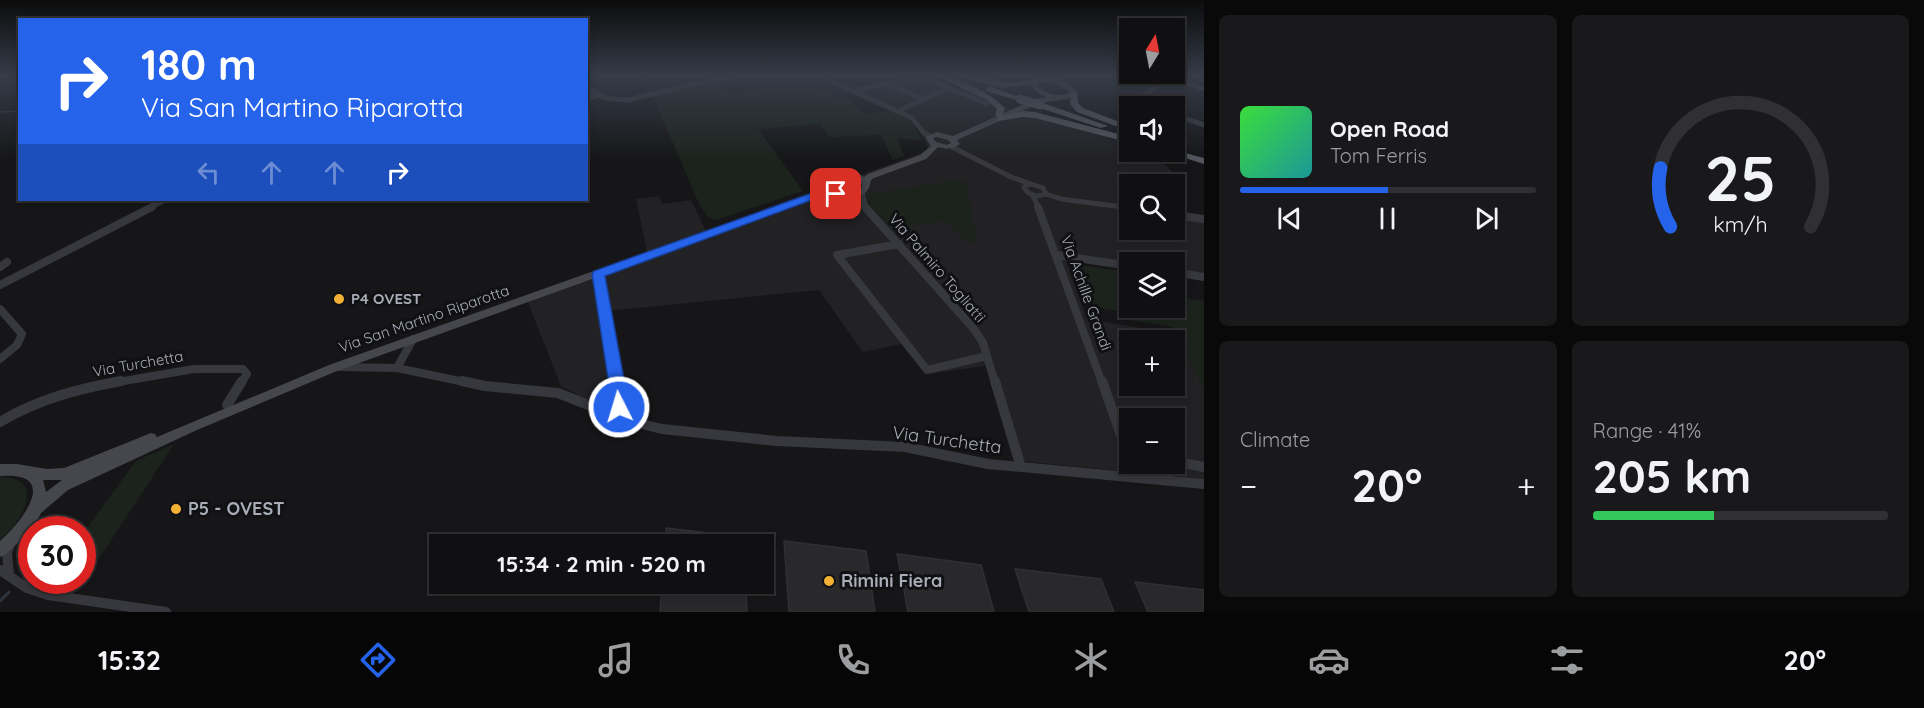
<!DOCTYPE html>
<html lang="en">
<head>
<meta charset="utf-8">
<style>
	:root { --surface:#101012; --page:#19191b; --text:#f1f3f6; --muted:#9c9d9f; --line:#303032; --accent:#2563eb }
	body { margin:0; font-family:Quicksand,sans-serif; background:var(--page); color:var(--text); height:100vh; display:flex; flex-direction:column; font-size:22px; white-space:nowrap }
	* { box-sizing:border-box; margin:0 }
	p { font-size:20px; color:var(--muted) }
	.icon { flex:none; width:33px; height:33px; fill:none; stroke:currentColor; stroke-width:2; stroke-linecap:round; stroke-linejoin:round }
	.map { position:relative; flex:1; overflow:hidden }
	.side { display:flex; flex-direction:column; gap:15px; padding:15px; background:#09090a; width:720px }
	.side>* { flex:none }
	.top-card { position:absolute; left:18px; top:18px; width:570px; height:183px; border-radius:0px; box-shadow:0 3px 9px #0003,0 0 0 2px var(--line); background:#2563eb; color:#fff; overflow:hidden }
	.needle { width:39px; rotate:10deg }
	.controls { position:absolute; left:1119px; top:18px; display:grid; gap:12px }
	.controls a { display:grid; place-items:center; width:66px; height:66px; border-radius:0px; background:var(--surface); box-shadow:0 3px 9px #0003,0 0 0 2px var(--line); font-size:30px }
	.speed { position:absolute; left:18px; top:516px; display:flex; gap:12px; font-size:30px; font-weight:700; text-align:center }
	.speed>* { display:grid; place-content:center; width:78px; height:78px; border-radius:50%; background:var(--surface); box-shadow:0 3px 9px #0003,0 0 0 2px var(--line); line-height:1 }
	.speed .limit { border:9px solid #d22; background:#fff; color:#111 }
	.pin { position:absolute; display:grid; place-items:center; width:51px; height:51px; color:#fff; margin:-26px; border-radius:12px; box-shadow:0 3px 9px #0006 }
	.me { position:absolute; width:66px; margin:-33px; rotate:355deg; stroke-linejoin:round; filter:drop-shadow(0 0 4px #0008) }
	.turn { display:flex; align-items:center; gap:21px; height:126px; padding:0 24px; font-size:27px }
	.turn .icon { width:78px; height:78px; stroke-width:2.5 }
	.turn b { display:block; font-size:42px; line-height:51px }
	.lanes { display:flex; align-items:center; height:57px; padding:0 24px; background:#0003; justify-content:center; gap:30px; direction:ltr }
	.lanes .off { opacity:.35 }
	.big { font-size:45px; font-weight:700; line-height:1.1 }
	.side .widget { flex:1; display:flex; flex-direction:column; justify-content:center; gap:9px; min-width:0; padding:0 21px; border-radius:9px; background:var(--page) }
	.side .dial { align-items:center; gap:0 }
	.dial svg { height:156px; overflow:visible; fill:none; stroke:var(--line); stroke-width:7; stroke-linecap:round; text-anchor:middle }
	.dial text { fill:var(--text); stroke:none }
	.song { display:flex; align-items:center; gap:18px }
	.cover { width:72px; height:72px; border-radius:9px; background:linear-gradient(135deg,hsl(120 70% 55%),hsl(180 70% 35%)) }
	.played { height:6px; border-radius:3px; background:linear-gradient(90deg,var(--accent) 50%,var(--line) 50%) }
	.keys { display:flex; justify-content:space-around; direction:ltr }
	.heat { display:flex; justify-content:space-between; align-items:center; font-size:33px; direction:ltr }
	.charge { height:9px; border-radius:4px; background:linear-gradient(90deg,#34c759 41%,var(--line) 0) }
	.side .tiles { flex:1; display:grid; gap:15px; grid-template-columns:repeat(2,1fr) }
	.trip { position:absolute; left:429px; top:534px; width:345px; height:60px; border-radius:0px; background:var(--surface); box-shadow:0 3px 9px #0003,0 0 0 2px var(--line); font-weight:700; line-height:60px; text-align:center }
	.menu { display:flex; height:96px; justify-content:space-around; align-items:center; background:#060607; color:var(--muted) }
	.menu .icon { width:42px; height:42px }
	.menu .active { color:var(--accent) }
	.menu b { font-size:27px; color:var(--text) }
	main { display:flex; flex:1; min-height:0 }
	.map>svg:first-child { display:block }
	.built { fill:#222225; fill-rule:evenodd }
	.green { fill:#1c231d }
	.lines { fill:none; stroke-linecap:round; stroke-linejoin:round }
	.stream-far1 { stroke:#2c353c; stroke-width:1.5 }
	.stream { stroke:#2c353c; stroke-width:3 }
	.building { fill:#29292c; stroke:#303034; stroke-width:1.5 }
	.street-far2 { stroke:#37383d; stroke-width:5 }
	.street-far1 { stroke:#37383d; stroke-width:8 }
	.street { stroke:#37383d; stroke-width:10 }
	.secondary { fill:#45474d; fill-rule:evenodd }
	.primary { fill:#53555c; fill-rule:evenodd }
	.primary-bridge { stroke:#53555c; stroke-width:9 }
	.route { fill:#2563eb; stroke:#184099; stroke-width:1.5 }
	.poi-dot { fill:#f2b134; stroke:#111113; stroke-width:2 }
	.labels { text-anchor:middle; stroke-width:6; stroke-linejoin:round; paint-order:stroke }
	.street-label { font-size:15px; fill:#a8adb8; stroke:#111113 }
	.poi-label { font-size:15px; font-weight:bold; fill:#a8adb8; stroke:#111113; text-anchor:start }
	.near-street-label { font-size:18px; fill:#a8adb8; stroke:#111113 }
	.near-poi-label { font-size:18px; font-weight:bold; fill:#a8adb8; stroke:#111113; text-anchor:start }
</style>
</head>
<body>
<main>
<div class="map">
<svg width="1204" height="612" viewBox="0 0 1204 612">
	<rect width="100%" height="100%" fill="#161618"/>
	<path class="built" d="M 904,75 L 923,75 L 1034,117 L 1129,144 L 1130,152 L 1152,152 L 1184,183 L 1144,173 L 1148,184 L 1130,184 L 1130,230 L 1174,230 L 1175,214 L 1204,218 L 1204,280 L 1175,275 L 1174,262 L 1066,260 L 1087,319 L 1176,334 L 1204,390 L 1204,479 L 1021,461 L 992,365 L 928,374 L 906,343 L 863,352 L 819,290 L 606,311 L 623,419 L 561,386 L 526,298 L 647,252 L 636,199 L 659,196 L 662,204 L 691,200 L 706,231 L 929,150 L 913,118 L 854,90 ZM 1130,340 L 1174,340 L 1174,386 L 1130,386 ZM 1130,418 L 1174,418 L 1174,464 L 1130,464 Z"/>
	<path class="green" d="M 770,77 L 776,82 L 788,79 L 791,84 L 802,84 L 801,79 L 810,79 L 814,89 L 829,89 L 832,98 L 849,98 L 858,110 L 868,114 L 890,110 L 909,119 L 923,141 L 897,138 L 904,156 L 893,160 L 881,135 L 829,137 L 820,124 L 758,129 L 803,191 L 715,220 L 709,218 L 699,204 L 653,96 L 718,80 L 725,93 L 759,91 L 750,78 Z
		M 839,173 L 851,175 L 859,181 L 861,187 L 849,193 L 831,189 L 824,180 L 829,175 Z
		M 959,180 L 966,183 L 977,242 L 969,242 L 946,221 L 890,229 L 867,204 L 866,198 L 868,194 Z
		M 1071,264 L 1129,272 L 1130,308 L 1174,308 L 1175,287 L 1180,298 L 1204,301 L 1204,390 L 1172,327 L 1123,319 L 1119,311 L 1087,306 Z
		M 174,444 L 83,583 L 51,581 L 82,580 L 83,533 L 136,461 Z
		M 0,477 C 48,477 22,523 0,539 Z"/>
	<g class="lines">
		<path class="stream-far1" d="M 624,86 L 656,75
			M 0,112 L 20,111"/>
		<path class="stream" d="M 0,601 L 9,592"/>
	</g>
	<path class="building" d="M 666,528 L 745,537 L 746,544 L 665,544 Z
		M 784,541 L 866,551 L 875,612 L 789,612 Z
		M 897,554 L 981,565 L 994,612 L 908,612 Z
		M 1015,569 L 1101,579 L 1114,612 L 1029,612 Z
		M 1135,582 L 1204,590 L 1204,612 L 1148,612 Z
		M 662,584 L 746,584 L 747,612 L 660,612 Z"/>
	<g class="lines">
		<path class="street-far2" d="M 818,75 L 912,118 L 923,132 L 930,136
			M 920,75 L 987,104
			M 979,75 L 1000,83 L 1015,84
			M 586,87 L 605,98 L 628,100 L 719,78 L 772,75
			M 854,91 L 886,83 L 923,99
			M 586,99 L 600,95
			M 1136,101 L 1150,106
			M 898,111 L 949,88
			M 1119,112 L 1163,82 L 1175,81
			M 1174,115 L 1204,125
			M 952,147 L 1011,177 L 1034,185
			M 1142,179 L 1144,184
			M 1031,184 L 1043,188 L 1046,194 C 1037,197 1028,196 1024,187 Z
			M 862,192 L 866,208
			M 840,194 L 865,207
			M 1032,194 L 1039,208
			M 1046,194 L 1061,199 L 1130,208
			M 1174,205 L 1181,205
			M 149,208 L 165,200"/>
		<path class="street-far1" d="M 865,207 L 974,329 L 983,343 L 995,383
			M 1038,207 L 1102,383
			M 1121,207 L 1130,208
			M 1174,215 L 1204,219
			M 899,244 L 837,255 L 927,370 L 987,356
			M 1057,255 L 1130,266
			M 0,267 L 7,262
			M 1174,272 L 1204,277
			M 598,274 L 617,383
			M 0,285 L 152,207
			M 0,309 L 22,334 L 17,345 L 0,359
			M 339,367 L 397,368 L 469,383
			M 397,368 L 413,339
			M 112,383 L 194,369 L 243,369 L 247,374 L 241,383"/>
		<path class="street" d="M 462,381 L 485,386 L 558,393 L 629,421 L 662,429 L 777,441 L 905,447 L 988,464 L 1204,484
			M 995,381 L 1021,467
			M 1102,381 L 1127,452 L 1130,452
			M 227,405 L 242,381
			M 614,416 L 620,401 L 617,381
			M 0,422 C 38,399 78,389 121,381
			M 1174,461 L 1204,467
			M 0,570 L 27,588 L 48,595 L 166,612
			M 9,575 L 7,553 L 10,544"/>
		<path class="secondary" d="M 1067,75 L 1079,75 L 1061,81 L 1070,85 L 1078,93 L 1067,99 L 1040,103 L 957,140 L 960,144 C 953,150 946,149 938,147 L 926,159 L 874,178 L 871,180 C 868,200 853,198 837,197 C 831,196 823,197 817,198 L 337,371 L 197,430 L 68,490 L 41,513 L 37,521 L 21,540 L 5,555 L 0,557 L 0,541 C 23,521 61,471 0,476 L 0,464 L 17,464 L 47,469 L 64,468 L 151,433 L 155,434 L 157,437 L 329,365 L 813,193 L 826,192 L 816,180 L 821,171 C 836,167 851,167 864,177 L 868,174 L 920,155 L 931,146 L 925,137 L 937,132 L 953,136 L 1035,99 L 1047,97 L 1039,94 L 1030,85 L 1031,84 C 1042,76 1054,78 1067,75 ZM 1042,82 L 1057,84 L 1070,92 C 1058,98 1047,94 1037,85 ZM 937,137 L 948,140 L 951,143 L 947,145 L 936,142 L 933,138 ZM 835,173 C 846,173 855,176 862,185 L 861,188 C 848,197 833,193 824,180 L 827,175 ZM 43,480 L 62,480 L 46,492 Z
			M 1154,75 L 1165,75 L 1204,87 L 1204,91 Z"/>
		<path class="primary" d="M 934,75 C 955,75 991,93 1005,108 L 1002,116 L 1023,111 L 1035,112 L 1130,137 L 1130,143 L 1035,118 L 1023,117 L 998,121 L 998,117 L 995,115 L 997,109 L 987,100 Z
			M 950,75 L 966,75 L 1004,84 L 1041,78 L 1045,80 L 1041,82 L 1004,88 Z
			M 986,87 L 992,87 L 1024,99 L 1020,101 L 986,91 Z
			M 1071,92 L 1077,92 L 1078,103 L 1083,108 L 1130,126 L 1130,131 L 1077,112 L 1070,104 Z
			M 1037,103 L 1043,103 L 1108,126 L 1101,128 L 1037,107 Z
			M 1174,150 L 1204,158 L 1204,164 L 1166,152 Z"/>
		<path class="primary-bridge" d="M 1020,99 L 1040,105"/>
	</g>
	<linearGradient id="sky" x2="0" y2="1"><stop stop-color="#0c0c0d"/><stop offset="0.47" stop-color="#363c48"/><stop offset="1" stop-color="#363c48" stop-opacity="0"/></linearGradient>
	<rect width="1204" height="161" fill="url(#sky)"/>
	<path class="route" d="M 836,190 L 842,194 L 840,196 L 817,198 L 605,276 L 628,401 L 624,411 L 619,413 L 613,411 L 592,274 L 594,271 L 812,193 Z"/>
	<g class="poi-dot">
		<circle cx="339" cy="299" r="6"/>
		<circle cx="176" cy="509" r="6"/>
		<circle cx="829" cy="581" r="6"/>
	</g>
	<g class="labels">
		<g class="street-label">
			<text transform="translate(937 268) rotate(49)" y="5">Via Palmiro Togliatti</text>
			<text transform="translate(1086 293) rotate(70)" y="5">Via Achille Grandi</text>
			<text transform="translate(424 319) rotate(-19)" y="5">Via San Martino Riparotta</text>
			<text transform="translate(138 364) rotate(-10)" y="5">Via Turchetta</text>
		</g>
		<g class="poi-label">
			<text x="351" y="304">P4 OVEST</text>
		</g>
		<g class="near-street-label">
			<text transform="translate(947 440) rotate(8)" y="6">Via Turchetta</text>
		</g>
		<g class="near-poi-label">
			<text x="188" y="515">P5 - OVEST</text>
			<text x="841" y="587">Rimini Fiera</text>
		</g>
	</g>
</svg>
<div class="controls">
<a><svg class="needle" viewBox="-14 -14 28 28"><path d="M0-13l5 13h-10z" fill="#e53935"/><path d="M0 13l5-13h-10z" fill="#9c9d9f"/></svg></a>
<a><svg class="icon" aria-label="sound" viewBox="0 0 24 24"><path d="M4 9h4l5-4v14l-5-4H4zM17 9q2 3 0 6"/></svg></a>
<a><svg class="icon" aria-label="search" viewBox="0 0 24 24"><circle cx="10" cy="10" r="6"/><path d="M15 15l6 6"/></svg></a>
<a><svg class="icon" aria-label="layers" viewBox="0 0 24 24"><path d="M12 4l9 5-9 5-9-5zM3 14l9 5 9-5"/></svg></a>
<a>+</a>
<a>−</a>
</div>
<div class="speed"><div class="limit">30</div></div>
<div class="pin" style="left:836px;top:194px;background:#d93025"><svg class="icon" aria-label="arrive" viewBox="0 0 24 24"><path d="M6 21V4h12l-3 4 3 4H6"/></svg></div>
<svg class="me" style="left:619px;top:407px" viewBox="-20 -20 40 40"><circle r="17" fill="#2563eb" stroke="#fff" stroke-width="3"/><path d="M0-11L8 9 0 5-8 9z" fill="#fff"/></svg>
<div class="trip">15:34 · 2 min · 520 m</div>
<div class="top-card">
<div class="turn"><svg class="icon" aria-label="right" viewBox="0 0 24 24"><path d="M7 20v-9h11M14 6l5 5-5 5"/></svg><div><b>180 m</b>Via San Martino Riparotta</div></div>
<div class="lanes"><svg class="icon off" aria-label="left" viewBox="0 0 24 24"><path d="M17 20v-9H6M10 6l-5 5 5 5"/></svg><svg class="icon off" aria-label="ahead" viewBox="0 0 24 24"><path d="M12 20V5M6 11l6-6 6 6"/></svg><svg class="icon off" aria-label="ahead" viewBox="0 0 24 24"><path d="M12 20V5M6 11l6-6 6 6"/></svg><svg class="icon" aria-label="right" viewBox="0 0 24 24"><path d="M7 20v-9h11M14 6l5 5-5 5"/></svg></div>
</div>
</div>
<section class="side">
<div class="tiles">
<div class="widget">
<div class="song"><i class="cover"></i><div><b>Open Road</b><p>Tom Ferris</p></div></div>
<div class="played"></div>
<div class="keys"><svg class="icon" aria-label="previous" viewBox="0 0 24 24"><path d="M18 5L8 12l10 7zM5 5v14"/></svg><svg class="icon" aria-label="pause" viewBox="0 0 24 24"><path d="M8 5v14M16 5v14"/></svg><svg class="icon" aria-label="next" viewBox="0 0 24 24"><path d="M6 5l10 7-10 7zM19 5v14"/></svg></div>
</div>
<div class="widget dial"><svg viewBox="0 0 100 80">
<path d="M14 69A42 42 0 1 1 86 69"/>
<path d="M14 69A42 42 0 0 1 9 39" stroke="#2563eb"/>
<text x="50" y="56" font-size="32" font-weight="700">25</text>
<text x="50" y="72" font-size="11">km/h</text>
</svg></div>
<div class="widget"><p>Climate</p>
<div class="heat"><a>−</a><b class="big">20°</b><a>+</a></div>
</div>
<div class="widget"><p>Range · 41%</p><b class="big">205 km</b><div class="charge"></div></div>
</div>
</section>
</main>
<nav class="menu">
<b>15:32</b>
<svg class="icon active" aria-label="directions" viewBox="0 0 24 24"><path d="M12 3l9 9-9 9-9-9zM9 14v-3h6M13 9l2 2-2 2"/></svg>
<svg class="icon" aria-label="music" viewBox="0 0 24 24"><path d="M9 18V5l10-2v13"/><circle cx="6" cy="18" r="3"/><circle cx="16" cy="16" r="3"/></svg>
<svg class="icon" aria-label="phone" viewBox="0 0 24 24"><path d="M5 4h4l2 5-3 2q2 4 5 5l2-3 5 2v4C11 20 4 13 5 4z"/></svg>
<svg class="icon" aria-label="climate" viewBox="0 0 24 24"><path d="M12 3v18M4 7l16 10M4 17L20 7"/></svg>
<svg class="icon" aria-label="car" viewBox="0 0 24 24"><path d="M5 17H2v-5l4-1 3-4h7l3 4 3 1v5h-3M9 17h6M6 11h13"/><circle cx="7" cy="17" r="2"/><circle cx="17" cy="17" r="2"/></svg>
<svg class="icon" aria-label="filters" viewBox="0 0 24 24"><path d="M4 7h16M4 17h16"/><circle cx="9" cy="7" r="2"/><circle cx="15" cy="17" r="2"/></svg>
<b>20°</b>
</nav>
</body>
</html>
